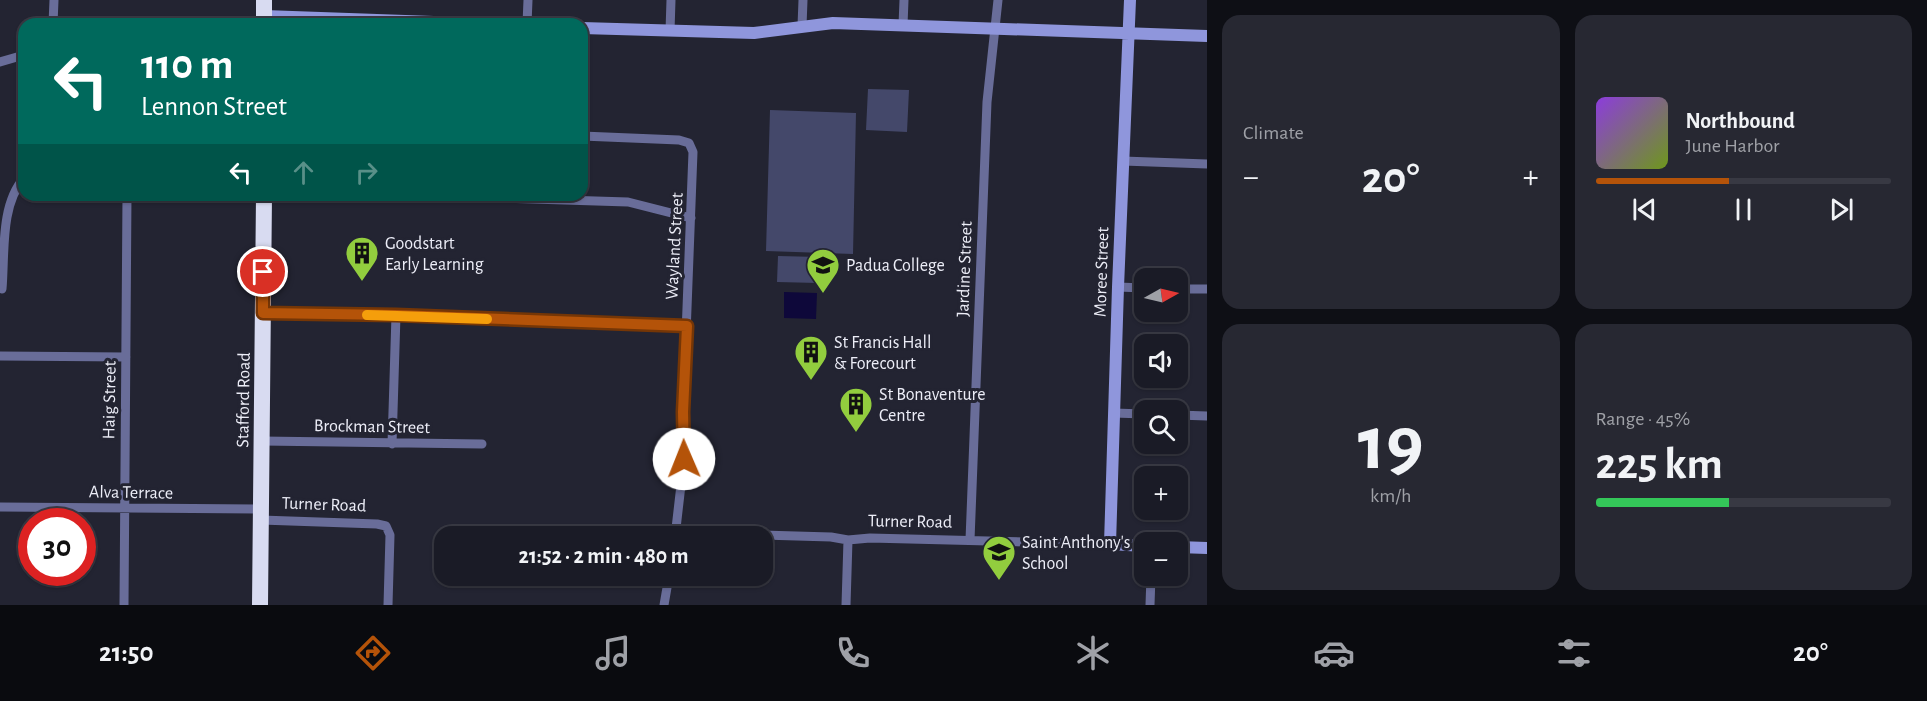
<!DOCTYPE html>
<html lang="en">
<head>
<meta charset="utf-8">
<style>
	:root { --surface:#1a1b26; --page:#272832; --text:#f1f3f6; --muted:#9fa1a7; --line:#383943; --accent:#b45309 }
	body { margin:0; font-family:"Alegreya Sans",sans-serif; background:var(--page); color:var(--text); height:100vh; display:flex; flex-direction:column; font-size:22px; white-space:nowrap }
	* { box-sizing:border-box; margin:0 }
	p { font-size:20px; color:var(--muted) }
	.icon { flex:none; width:33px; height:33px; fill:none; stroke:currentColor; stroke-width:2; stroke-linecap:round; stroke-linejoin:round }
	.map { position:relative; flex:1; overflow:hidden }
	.drawer { display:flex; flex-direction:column; gap:15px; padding:15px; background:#0e0f15; width:720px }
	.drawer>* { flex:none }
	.banner { position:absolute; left:18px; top:18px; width:570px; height:183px; border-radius:18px; box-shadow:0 2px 4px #0004,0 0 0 2px var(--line); background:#00695c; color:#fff; overflow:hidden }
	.needle { width:39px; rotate:82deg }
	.controls { position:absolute; left:1134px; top:268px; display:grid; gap:12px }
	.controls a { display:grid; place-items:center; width:54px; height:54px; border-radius:12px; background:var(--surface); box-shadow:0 2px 4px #0004,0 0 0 2px var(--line); font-size:30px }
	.speed { position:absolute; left:18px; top:508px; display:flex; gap:12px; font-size:30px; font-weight:700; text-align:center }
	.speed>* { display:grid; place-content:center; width:78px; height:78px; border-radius:50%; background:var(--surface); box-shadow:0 2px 4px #0004,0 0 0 2px var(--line); line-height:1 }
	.speed .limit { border:9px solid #d22; background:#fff; color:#111 }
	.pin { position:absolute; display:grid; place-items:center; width:51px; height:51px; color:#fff; margin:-26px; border:3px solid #fff; border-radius:50%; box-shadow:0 2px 6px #0007 }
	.me { position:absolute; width:66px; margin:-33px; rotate:359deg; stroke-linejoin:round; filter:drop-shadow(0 0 4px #0008) }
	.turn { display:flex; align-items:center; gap:21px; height:126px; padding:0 24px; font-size:27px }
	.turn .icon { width:78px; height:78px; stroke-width:2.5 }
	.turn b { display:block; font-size:42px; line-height:51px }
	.lanes { display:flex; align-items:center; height:57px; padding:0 24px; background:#0003; justify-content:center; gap:30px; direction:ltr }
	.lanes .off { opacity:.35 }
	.big { font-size:45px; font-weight:700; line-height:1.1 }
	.drawer .card { flex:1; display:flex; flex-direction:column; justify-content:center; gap:9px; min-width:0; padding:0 21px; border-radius:18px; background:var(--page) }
	.drawer .dial { align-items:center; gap:0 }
	.dial b { font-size:78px; line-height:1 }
	.song { display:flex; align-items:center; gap:18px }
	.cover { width:72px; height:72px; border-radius:9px; background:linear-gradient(135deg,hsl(270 70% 55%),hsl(80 70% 35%)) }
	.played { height:6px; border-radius:3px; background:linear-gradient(90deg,var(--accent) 45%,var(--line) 45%) }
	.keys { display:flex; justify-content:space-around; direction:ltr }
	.heat { display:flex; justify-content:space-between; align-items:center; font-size:33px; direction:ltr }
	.charge { height:9px; border-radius:4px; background:linear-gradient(90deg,#34c759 45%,var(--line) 0) }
	.drawer .tiles { flex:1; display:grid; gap:15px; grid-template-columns:repeat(2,1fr) }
	.trip { position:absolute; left:434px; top:526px; width:339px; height:60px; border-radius:18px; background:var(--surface); box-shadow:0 2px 4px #0004,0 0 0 2px var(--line); font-weight:700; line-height:60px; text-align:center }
	.menu { display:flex; height:96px; justify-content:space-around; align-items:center; background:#0a0b0f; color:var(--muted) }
	.menu .icon { width:42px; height:42px }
	.menu .active { color:var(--accent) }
	.menu b { font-size:27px; color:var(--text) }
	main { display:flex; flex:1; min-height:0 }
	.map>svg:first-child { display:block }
	.green { fill:#44486a }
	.water { fill:#0e083a }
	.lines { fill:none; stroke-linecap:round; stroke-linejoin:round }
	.street { stroke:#696d99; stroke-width:9 }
	.secondary { stroke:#8f96dc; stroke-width:12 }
	.highway { stroke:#d8dbf1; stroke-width:16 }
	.route-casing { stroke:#753606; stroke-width:15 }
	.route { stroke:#b45309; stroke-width:10 }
	.slow { stroke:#f59e0b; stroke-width:10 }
	.labels { text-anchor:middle; stroke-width:6; stroke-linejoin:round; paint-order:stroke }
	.poi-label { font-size:18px; fill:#ecedf7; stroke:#232432; text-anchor:start }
	.street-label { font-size:18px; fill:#ecedf7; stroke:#232432 }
</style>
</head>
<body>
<main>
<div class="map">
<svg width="1207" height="605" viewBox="0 0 1207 605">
	<rect width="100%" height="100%" fill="#232432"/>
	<path class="green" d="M 868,89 L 909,90 L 907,132 L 866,130 Z
		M 770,110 L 856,113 L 853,254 L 766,251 Z
		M 778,256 L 819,257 L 818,283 L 777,282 Z"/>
	<path class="water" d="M 784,292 L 817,293 L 816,319 L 784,318 Z"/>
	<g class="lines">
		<path class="street" d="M 53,24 L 54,0
			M 527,24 L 528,0
			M 903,25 L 904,0
			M 802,26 L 803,0
			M 670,31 L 671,0
			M 0,62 L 24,55
			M 582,136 L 679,140 L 689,143 L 693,152 L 683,412 L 684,459 L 675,537
			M 1123,161 L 1207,164
			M 409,195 L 628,202 L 691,218
			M 1118,287 L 1144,288
			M 2,289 C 5,253 0,205 24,178
			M 1178,289 L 1207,289
			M 263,313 L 396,315 L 687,326
			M 0,356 L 126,357
			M 1114,413 L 1144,414
			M 1178,415 L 1207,416
			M 262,441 L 482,444
			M 392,444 L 396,315
			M 0,507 L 261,509
			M 261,520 L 377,524 L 386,526 L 390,535 L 388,605
			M 676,531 L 692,533 L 831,537 L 848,540 L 870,538 L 1110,544
			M 970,540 L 987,102 L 998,0
			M 124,605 L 127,195
			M 664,605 L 669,576
			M 846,605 L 848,540
			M 1150,605 L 1151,576"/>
		<path class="secondary" d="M 1130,0 L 1118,287 L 1110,544 L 1144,546
			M 264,16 L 490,24
			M 582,28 L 754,33 L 833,23 L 1207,36
			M 1178,547 L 1207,548"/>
		<path class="highway" d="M 264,24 L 264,0
			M 260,605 L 264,195"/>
	</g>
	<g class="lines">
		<defs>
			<path id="route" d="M 263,272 L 263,313 L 396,315 L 687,326 L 683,412 L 684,459"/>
		</defs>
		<use href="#route" class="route-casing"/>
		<use href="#route" class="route"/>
		<path class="slow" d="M 367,315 L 487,319"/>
	</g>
	<defs>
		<symbol id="building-pin" viewBox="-11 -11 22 30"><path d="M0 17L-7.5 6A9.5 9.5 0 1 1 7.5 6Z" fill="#92cd3e" stroke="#232432"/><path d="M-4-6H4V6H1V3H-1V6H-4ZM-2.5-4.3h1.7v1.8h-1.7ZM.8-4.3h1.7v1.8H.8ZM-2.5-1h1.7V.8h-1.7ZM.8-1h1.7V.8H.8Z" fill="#111"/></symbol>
		<symbol id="school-pin" viewBox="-11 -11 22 30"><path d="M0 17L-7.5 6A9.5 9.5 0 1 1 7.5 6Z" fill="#92cd3e" stroke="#232432"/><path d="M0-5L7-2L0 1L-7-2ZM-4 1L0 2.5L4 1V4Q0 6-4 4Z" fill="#111"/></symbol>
	</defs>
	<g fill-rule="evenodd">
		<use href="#building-pin" x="343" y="234" width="38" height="52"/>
		<use href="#school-pin" x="804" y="246" width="38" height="52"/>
		<use href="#building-pin" x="792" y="333" width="38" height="52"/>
		<use href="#building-pin" x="837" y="385" width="38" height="52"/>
		<use href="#school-pin" x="980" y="533" width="38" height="52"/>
	</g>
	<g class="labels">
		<g class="poi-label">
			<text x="385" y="249">Goodstart<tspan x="385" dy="21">Early Learning</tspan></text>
			<text x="846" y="271">Padua College</text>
			<text x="834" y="348">St Francis Hall<tspan x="834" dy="21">&amp; Forecourt</tspan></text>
			<text x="879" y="400">St Bonaventure<tspan x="879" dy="21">Centre</tspan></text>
			<text x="1022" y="548">Saint Anthony's<tspan x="1022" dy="21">School</tspan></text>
		</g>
		<g class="street-label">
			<text transform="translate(674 246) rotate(-87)" y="6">Wayland Street</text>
			<text transform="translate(964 269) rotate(-88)" y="6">Jardine Street</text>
			<text transform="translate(1101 272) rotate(-88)" y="6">Moree Street</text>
			<text transform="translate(109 400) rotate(-89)" y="6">Haig Street</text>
			<text transform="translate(243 400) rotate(-89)" y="6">Stafford Road</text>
			<text transform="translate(372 426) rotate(1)" y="6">Brockman Street</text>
			<text transform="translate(131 492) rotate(1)" y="6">Alva Terrace</text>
			<text transform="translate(324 504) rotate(2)" y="6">Turner Road</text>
			<text transform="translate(910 521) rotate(1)" y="6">Turner Road</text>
		</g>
	</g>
</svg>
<div class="controls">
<a><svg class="needle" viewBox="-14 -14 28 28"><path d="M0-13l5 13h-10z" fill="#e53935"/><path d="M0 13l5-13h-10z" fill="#9fa1a7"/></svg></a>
<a><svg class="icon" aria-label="sound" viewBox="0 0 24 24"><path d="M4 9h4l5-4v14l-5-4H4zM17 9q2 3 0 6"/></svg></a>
<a><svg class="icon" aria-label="search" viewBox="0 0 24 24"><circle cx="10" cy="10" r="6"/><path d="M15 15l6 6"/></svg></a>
<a>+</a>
<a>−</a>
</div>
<div class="speed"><div class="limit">30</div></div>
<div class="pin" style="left:263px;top:272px;background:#d93025"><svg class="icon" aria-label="arrive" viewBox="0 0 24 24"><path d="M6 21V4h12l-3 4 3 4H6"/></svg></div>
<svg class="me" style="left:684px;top:459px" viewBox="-20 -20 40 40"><circle r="19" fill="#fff"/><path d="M0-13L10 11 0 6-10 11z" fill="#b45309"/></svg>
<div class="trip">21:52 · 2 min · 480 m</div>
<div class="banner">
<div class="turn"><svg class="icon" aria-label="left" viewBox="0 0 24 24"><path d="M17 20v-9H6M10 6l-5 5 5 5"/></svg><div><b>110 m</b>Lennon Street</div></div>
<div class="lanes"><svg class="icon" aria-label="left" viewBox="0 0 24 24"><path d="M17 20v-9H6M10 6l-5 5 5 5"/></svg><svg class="icon off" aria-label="ahead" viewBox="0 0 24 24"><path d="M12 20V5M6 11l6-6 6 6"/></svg><svg class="icon off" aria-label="right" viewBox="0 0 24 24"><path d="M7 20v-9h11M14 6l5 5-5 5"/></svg></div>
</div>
</div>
<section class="drawer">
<div class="tiles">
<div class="card"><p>Climate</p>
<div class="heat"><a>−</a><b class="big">20°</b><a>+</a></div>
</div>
<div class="card">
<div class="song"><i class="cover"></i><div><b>Northbound</b><p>June Harbor</p></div></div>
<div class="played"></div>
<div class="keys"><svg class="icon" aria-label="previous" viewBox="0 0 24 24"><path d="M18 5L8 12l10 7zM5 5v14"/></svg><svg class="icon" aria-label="pause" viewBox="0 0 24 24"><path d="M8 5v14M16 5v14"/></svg><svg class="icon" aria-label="next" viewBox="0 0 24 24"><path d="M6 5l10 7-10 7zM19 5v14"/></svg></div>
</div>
<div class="card dial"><b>19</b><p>km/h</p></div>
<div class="card"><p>Range · 45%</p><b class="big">225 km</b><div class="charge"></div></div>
</div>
</section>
</main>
<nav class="menu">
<b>21:50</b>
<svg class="icon active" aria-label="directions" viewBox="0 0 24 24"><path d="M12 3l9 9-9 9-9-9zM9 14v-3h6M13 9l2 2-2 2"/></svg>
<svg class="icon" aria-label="music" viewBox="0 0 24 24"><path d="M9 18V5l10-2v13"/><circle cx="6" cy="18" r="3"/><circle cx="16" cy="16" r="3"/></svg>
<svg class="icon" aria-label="phone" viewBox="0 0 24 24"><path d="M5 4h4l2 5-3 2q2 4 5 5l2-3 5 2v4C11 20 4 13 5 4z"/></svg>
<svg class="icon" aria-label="climate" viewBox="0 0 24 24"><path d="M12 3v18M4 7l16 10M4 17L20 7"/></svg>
<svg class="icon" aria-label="car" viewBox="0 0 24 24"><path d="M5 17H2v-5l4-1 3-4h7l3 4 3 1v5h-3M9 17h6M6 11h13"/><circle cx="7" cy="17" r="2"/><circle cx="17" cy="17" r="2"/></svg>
<svg class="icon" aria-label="filters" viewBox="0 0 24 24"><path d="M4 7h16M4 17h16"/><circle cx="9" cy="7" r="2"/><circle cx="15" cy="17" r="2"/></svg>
<b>20°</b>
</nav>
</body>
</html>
